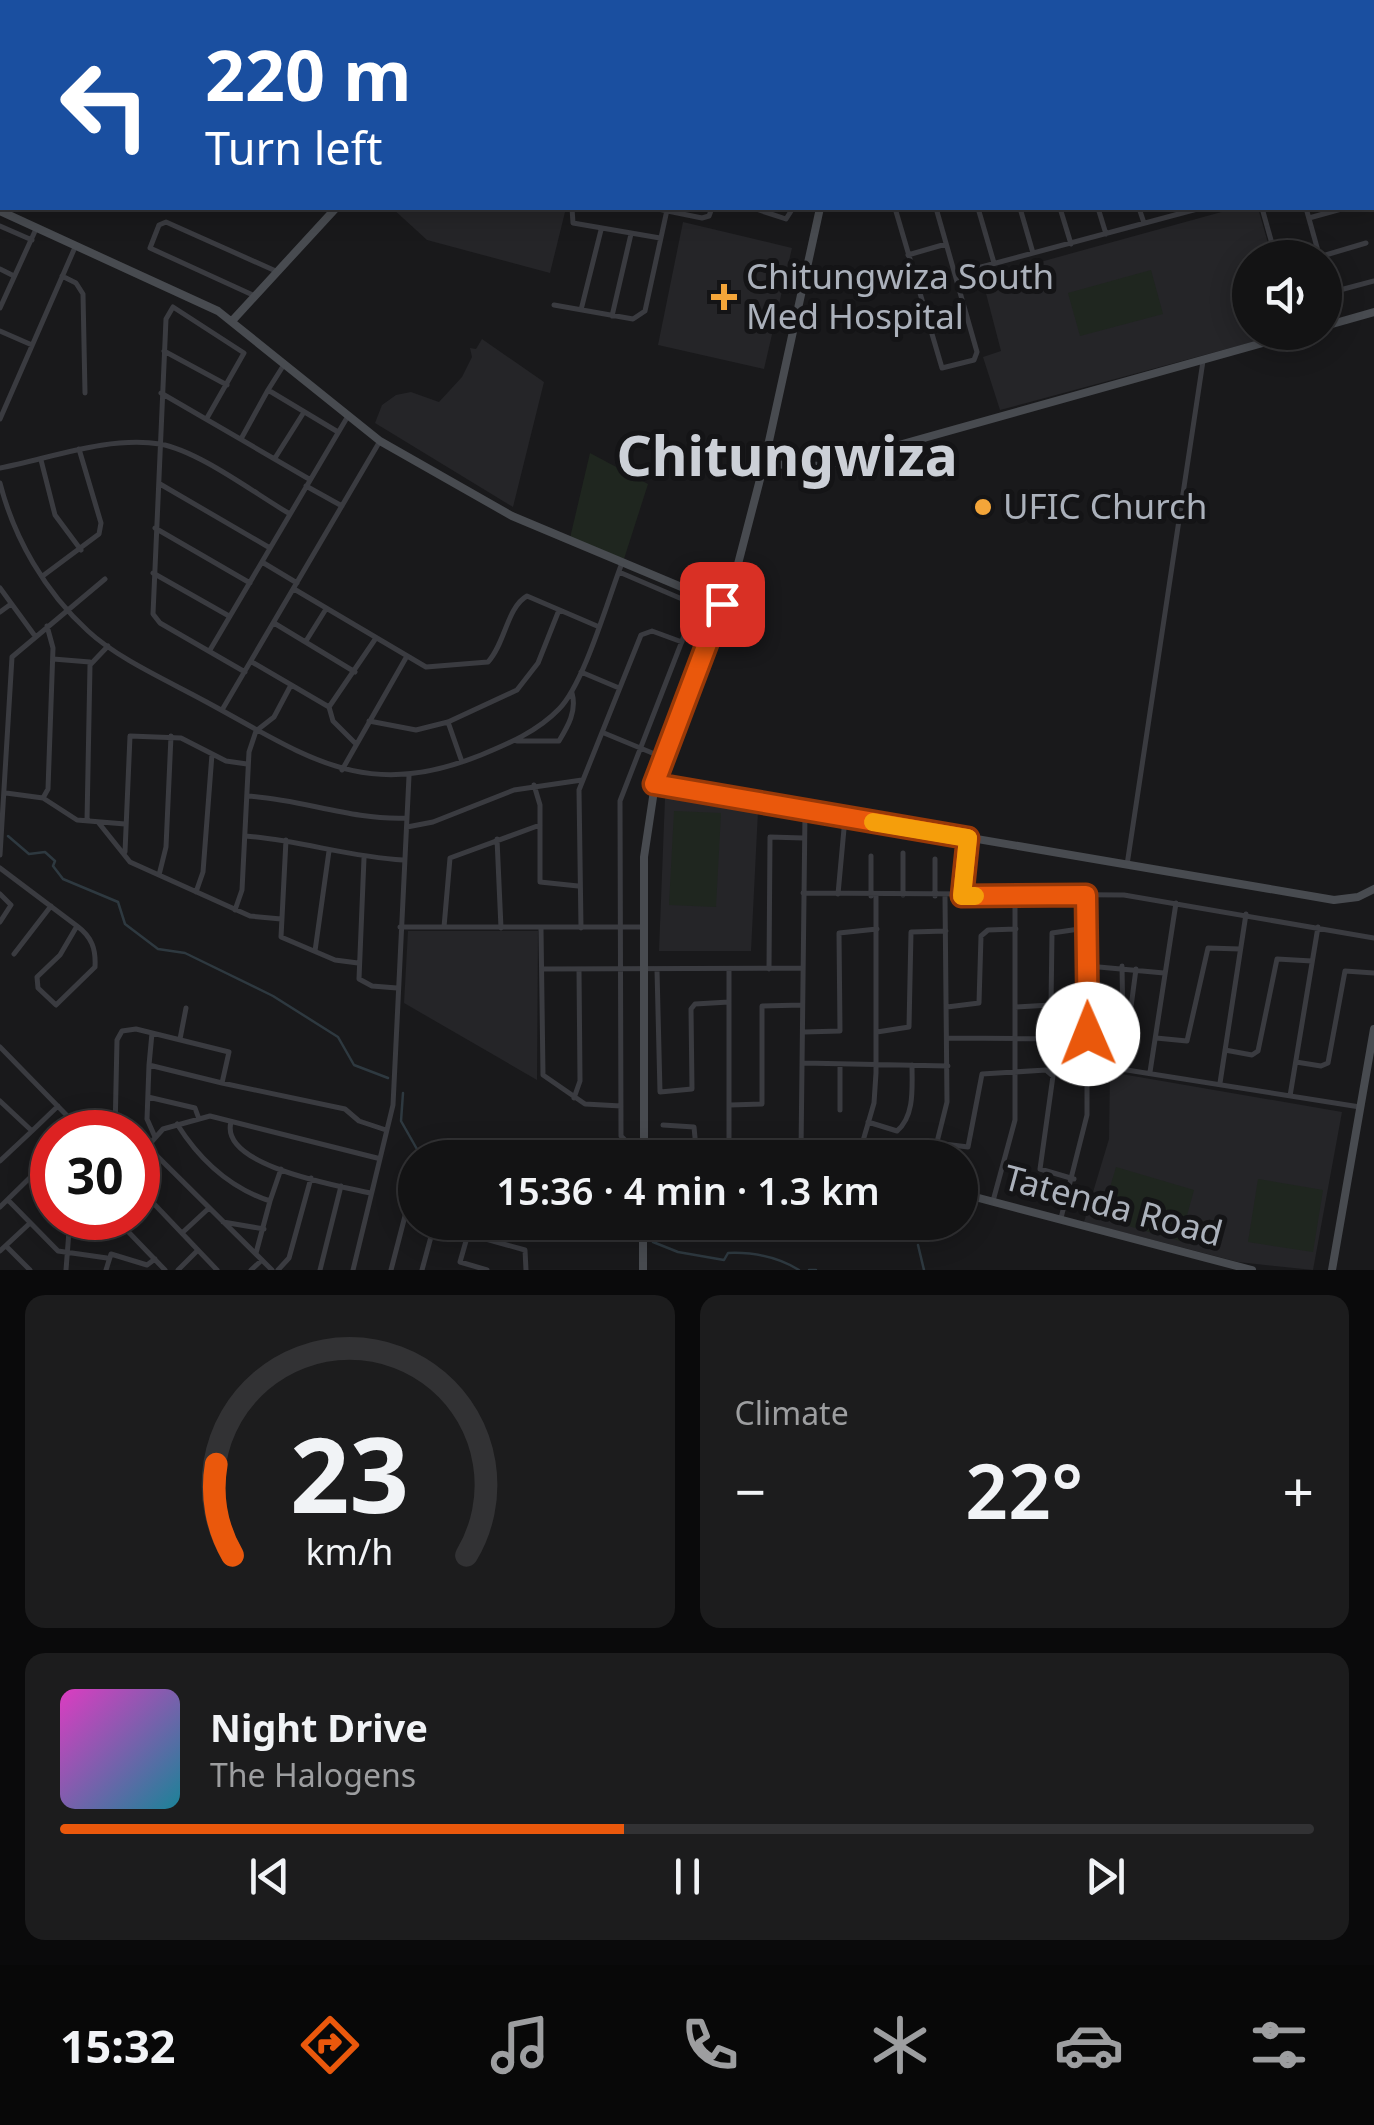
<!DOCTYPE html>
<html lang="en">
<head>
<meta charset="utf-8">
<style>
	:root { --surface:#131314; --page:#1c1c1d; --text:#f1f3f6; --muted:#9d9ea0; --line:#323234; --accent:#ea580c }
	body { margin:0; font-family:"Noto Sans",sans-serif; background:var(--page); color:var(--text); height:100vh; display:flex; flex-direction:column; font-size:38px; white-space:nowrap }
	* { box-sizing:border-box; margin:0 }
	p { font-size:32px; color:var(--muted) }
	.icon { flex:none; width:55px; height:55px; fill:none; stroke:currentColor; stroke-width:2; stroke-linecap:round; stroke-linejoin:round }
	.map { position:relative; height:1270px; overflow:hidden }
	.sheet { display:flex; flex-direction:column; gap:25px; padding:25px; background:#0a0a0b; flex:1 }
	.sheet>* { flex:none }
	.banner { position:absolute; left:0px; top:0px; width:1375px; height:210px; box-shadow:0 5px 25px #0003,0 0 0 2px var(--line); background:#1a4fa0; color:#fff; overflow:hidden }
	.fabs { position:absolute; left:1232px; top:240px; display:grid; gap:20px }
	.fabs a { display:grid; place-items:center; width:110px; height:110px; border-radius:50%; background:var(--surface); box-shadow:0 5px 25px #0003,0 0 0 2px var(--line); font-size:50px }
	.speed { position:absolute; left:30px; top:1110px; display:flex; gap:20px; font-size:50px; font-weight:700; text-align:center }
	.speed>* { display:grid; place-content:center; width:130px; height:130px; border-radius:50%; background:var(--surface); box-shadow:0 5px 25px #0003,0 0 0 2px var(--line); line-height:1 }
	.speed .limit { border:15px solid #d22; background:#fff; color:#111 }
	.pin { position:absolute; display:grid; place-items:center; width:85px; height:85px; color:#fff; margin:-42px; border-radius:20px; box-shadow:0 5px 15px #0006 }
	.me { position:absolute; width:110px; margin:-55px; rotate:359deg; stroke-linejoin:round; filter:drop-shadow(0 0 8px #0008) }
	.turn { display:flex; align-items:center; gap:35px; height:210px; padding:0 40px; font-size:45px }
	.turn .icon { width:130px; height:130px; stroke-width:2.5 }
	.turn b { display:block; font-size:70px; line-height:85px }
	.big { font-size:75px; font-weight:600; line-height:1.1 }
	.sheet .card { flex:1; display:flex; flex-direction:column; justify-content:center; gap:15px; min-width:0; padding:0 35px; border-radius:20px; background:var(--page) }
	.sheet .dial { align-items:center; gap:0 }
	.dial svg { height:260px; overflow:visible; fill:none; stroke:var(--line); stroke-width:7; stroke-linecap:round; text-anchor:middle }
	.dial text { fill:var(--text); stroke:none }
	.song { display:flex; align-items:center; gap:30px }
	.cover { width:120px; height:120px; border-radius:15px; background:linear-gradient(135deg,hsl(310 70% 55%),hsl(190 70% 35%)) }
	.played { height:10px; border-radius:5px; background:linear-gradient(90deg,var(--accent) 45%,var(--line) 45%) }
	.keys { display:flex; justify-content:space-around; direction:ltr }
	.heat { display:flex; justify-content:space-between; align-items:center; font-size:55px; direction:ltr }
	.sheet .tiles { flex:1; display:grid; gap:25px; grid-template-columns:1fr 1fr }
	.card:last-child { grid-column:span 2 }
	.trip { position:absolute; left:398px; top:1140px; width:580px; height:100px; border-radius:50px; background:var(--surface); box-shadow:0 5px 25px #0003,0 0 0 2px var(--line); font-weight:600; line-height:100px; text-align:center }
	.tabs { display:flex; height:160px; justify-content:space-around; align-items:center; background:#080808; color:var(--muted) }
	.tabs .icon { width:70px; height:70px }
	.tabs .selected { color:var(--accent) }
	.tabs b { font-size:45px; color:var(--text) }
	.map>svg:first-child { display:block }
	.built { fill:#252528 }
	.green { fill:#1f261f }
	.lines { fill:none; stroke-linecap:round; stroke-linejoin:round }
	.stream { stroke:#2e3940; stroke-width:2.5 }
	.street { stroke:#3a3b40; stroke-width:5 }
	.secondary { stroke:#484b50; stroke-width:8 }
	.route-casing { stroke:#983908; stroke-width:25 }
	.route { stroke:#ea580c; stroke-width:18 }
	.slow { stroke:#f59e0b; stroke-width:18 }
	.poi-dot { fill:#f3a539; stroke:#141416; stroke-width:4 }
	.labels { text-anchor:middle; stroke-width:10; stroke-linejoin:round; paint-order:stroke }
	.poi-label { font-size:35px; fill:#abb1bb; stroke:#141416; text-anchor:start }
	.street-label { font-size:35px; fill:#abb1bb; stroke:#141416 }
	.town-label { font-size:55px; font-weight:bold; fill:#ccd0d7; stroke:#141416 }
</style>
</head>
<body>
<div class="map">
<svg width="1374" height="1270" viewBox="0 0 1374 1270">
	<rect width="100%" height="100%" fill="#19191b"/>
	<path class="built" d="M 392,208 L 566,208 L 550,273 L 427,240 Z
		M 1236,208 L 1258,208 L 1272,257 L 1250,258 L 1250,332 L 1282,334 L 1000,410 L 983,357 L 1001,351 L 982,278 Z
		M 683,222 L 792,248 L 764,369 L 658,345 Z
		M 482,339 L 544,382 L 513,507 L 375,423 L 382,405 L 396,395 L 411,392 L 439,402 L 462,377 L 472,357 L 470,348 L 476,349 Z
		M 665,798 L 758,811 L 751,951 L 659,951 Z
		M 408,931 L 538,931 L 537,1080 L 404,1003 Z
		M 1110,1072 L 1342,1112 L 1313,1270 L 1238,1262 L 1084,1222 L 1109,1139 Z"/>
	<path class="green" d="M 1151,270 L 1163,314 L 1080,336 L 1068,293 Z
		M 590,453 L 648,484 L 624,559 L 570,538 Z
		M 674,811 L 721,813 L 716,907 L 669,905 Z
		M 1116,1167 L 1194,1190 L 1180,1241 L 1101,1218 Z
		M 1258,1179 L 1323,1190 L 1313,1252 L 1248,1242 Z"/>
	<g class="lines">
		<path class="stream" d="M 8,836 L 29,854 L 45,852 L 55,861 L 53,866 L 63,879 L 118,902 L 125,924 L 158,949 L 185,953 L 273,996 L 338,1037 L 354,1065 L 388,1078
			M 403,1093 L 401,1121 L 422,1158
			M 532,1222 L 541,1222
			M 576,1222 L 638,1236
			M 653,1242 L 678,1252 L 724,1260 L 728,1253 C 753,1252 778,1257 799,1270
			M 918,1245 L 924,1270
			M 809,1270 L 816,1270"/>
		<path class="street" d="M 748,0 L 758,2
			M 1033,0 L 1034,2
			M 1073,0 L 1073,2
			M 1115,0 L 1116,2
			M 1198,0 L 1198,2
			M 1322,0 L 1323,2
			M 432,2 L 433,0
			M 474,2 L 485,2
			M 564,2 L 565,0
			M 608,2 L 609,0
			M 784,2 L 785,0
			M 835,2 L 836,0
			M 880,2 L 881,0
			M 921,2 L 922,0
			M 962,2 L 963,0
			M 1002,2 L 1003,0
			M 1153,2 L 1163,0
			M 1272,2 L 1280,0
			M 1372,18 L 1374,18
			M 0,20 L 2,20
			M 1372,64 L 1374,64
			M 0,86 L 2,86
			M 1372,92 L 1374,91
			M 1372,117 L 1374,123
			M 1372,199 L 1374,199
			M 572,208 L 573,223 L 660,238
			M 653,208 L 702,218 L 709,216 L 712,208
			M 753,208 L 786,219 L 793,208
			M 895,208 L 942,368 L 974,360 L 977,352 L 936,208
			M 978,208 L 994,263
			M 1020,208 L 1033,253
			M 1060,208 L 1071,244
			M 1098,208 L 1106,234
			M 1139,208 L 1144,223
			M 1262,208 L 1276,258
			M 1306,208 L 1320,258
			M 1309,218 L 1345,208
			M 0,226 L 32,240
			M 908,255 L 946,244
			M 1319,257 L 1366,243
			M 0,269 L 14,276
			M 955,274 L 1201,208
			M 1325,274 L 1331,292
			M 62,276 L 76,283 L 83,294 L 85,393
			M 1325,294 L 1374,281
			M 255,296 L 150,248 L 159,225 L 166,222 L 278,272
			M 554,305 L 633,319 L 645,311 L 667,210
			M 0,308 L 36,229
			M 581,310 L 601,230
			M 612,316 L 631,234
			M 0,331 L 32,345
			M 164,351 L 227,385
			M 268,390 L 285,363
			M 161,393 L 309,479
			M 207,418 L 244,353 L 173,307 L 166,319 L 153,614 L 160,623 L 245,672
			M 0,419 L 76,245
			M 241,439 L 268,390 L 338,432
			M 275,458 L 304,412
			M 41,460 L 55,515 L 81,550
			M 0,468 C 51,458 108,436 160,444 C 199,451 254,493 290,514
			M 0,483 C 14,538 45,592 88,631 C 119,660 175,684 212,705 C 311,759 366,801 481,755 C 508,744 538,731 559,709 C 584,684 608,599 622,563
			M 160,484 L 270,548
			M 306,486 L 342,506
			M 155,528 L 250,583
			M 262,562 L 297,583
			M 619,572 L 696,605 L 620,801 L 621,1136 L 630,1145 L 644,1147
			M 153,573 L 229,616
			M 44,575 L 99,534 L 101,523 L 79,449
			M 0,588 L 35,636
			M 294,589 L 426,667 L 488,662 C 505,644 507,607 527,596 L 597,626
			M 0,612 L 11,604
			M 274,623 L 355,672
			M 306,641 L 326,609
			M 210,650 L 348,416
			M 53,659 L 90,662
			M 252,662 L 329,707
			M 581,672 L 619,688
			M 222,710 L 380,441
			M 369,721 L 416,730 L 448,722 L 517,690 L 538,663 L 559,610
			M 448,722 L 462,762
			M 604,733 L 662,757
			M 517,741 L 559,741 C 568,726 577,711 572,693
			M 356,744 L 333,721 L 329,707 L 376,638
			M 342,770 L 407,656
			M 534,785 L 540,805 L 540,882 L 578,886
			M 6,793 L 43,798 L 77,820 L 125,824
			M 247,796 C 302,799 350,820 406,818
			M 43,798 L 48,789 L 53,648 L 47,626
			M 87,821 L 90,665 L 108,646
			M 98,822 L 130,862 L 250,916 L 281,919
			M 407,827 L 433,822 L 514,790 L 582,780
			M 245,836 C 299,840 349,857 403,860
			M 497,839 L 501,928
			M 286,840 L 281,937 L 335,960 L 358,963
			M 125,852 L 130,736 L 181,738 L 226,761 L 247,764
			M 0,855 L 12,657 L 105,579
			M 871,856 L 871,896
			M 364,858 L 359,979 L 372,986 L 397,988
			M 1127,865 L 1203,361
			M 0,868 L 77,926 C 92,937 96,949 95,967 L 56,1005 L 38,988 L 37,977 L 60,955 L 77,926
			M 159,875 L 166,847 L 171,736
			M 196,892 L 203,872 L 212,754
			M 803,893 L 1124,895 L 1374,938
			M 0,894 L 11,905 L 0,922
			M 838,894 L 845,818
			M 903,895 L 903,853
			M 963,895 L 968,839
			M 935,896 L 935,859
			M 235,910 L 242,890 L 249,752 L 256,731 L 274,717 L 291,685
			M 400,927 L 644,927
			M 444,927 L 450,858 L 540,825
			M 581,928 L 579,790 L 641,635 L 652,631 L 682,642
			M 541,929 L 543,1075 L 585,1104 L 621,1106
			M 315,951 L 329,851
			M 14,954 L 51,906
			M 1088,966 L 1164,973
			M 1122,966 L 1123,1028 L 1129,1022 L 1136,969
			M 542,969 L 803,968
			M 769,969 L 770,837 L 803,838
			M 657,970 L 660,1092 L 692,1089 L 691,1009 L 695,1004 L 729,1002
			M 947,1007 L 979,1003 L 981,936 L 988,930 L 1016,929
			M 1015,1007 L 1051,1005 L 1052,933 L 1086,928
			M 804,1032 L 840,1031 L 839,933 L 877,929
			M 877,1032 L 909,1027 L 911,932 L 946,931
			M 948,1038 L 1088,1039
			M 1156,1038 L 1187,1041 L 1208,948 L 1240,949
			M 180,1039 L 186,1008
			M 0,1047 L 83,1132
			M 1225,1050 L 1252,1055 L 1258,1051 L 1277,959 L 1312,961
			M 1296,1062 L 1321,1066 L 1328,1063 L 1345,971 L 1374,973
			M 803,1063 L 948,1066
			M 1089,1064 L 1360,1107
			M 149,1065 L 147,1119 L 155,1137
			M 1150,1072 L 1176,903
			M 222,1083 L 345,1109 L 359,1121 L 386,1130
			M 1220,1083 L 1246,914
			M 1290,1096 L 1318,927
			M 148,1097 L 195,1108 L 199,1119
			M 574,1098 L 580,1081 L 579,969
			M 0,1101 L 32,1131 L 0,1161
			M 730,1105 L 762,1104 L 762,1006 L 802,1005
			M 840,1110 L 840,1064
			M 231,1122 C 219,1166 340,1186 370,1193
			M 868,1122 L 897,1131 C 915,1116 912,1087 912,1065
			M 177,1124 C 199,1159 230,1188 270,1201 L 256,1253
			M 663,1125 L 694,1127 L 696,1148
			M 32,1131 L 58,1106
			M 115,1132 L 117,1040 L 122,1031 L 136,1029 L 229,1052 L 222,1083 L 149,1065 L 152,1033
			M 936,1143 L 968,1147 L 982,1074 L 1046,1070 L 1053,1076 L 1040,1169 L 1074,1179
			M 148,1147 L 272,1270
			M 729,1147 L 729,970
			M 801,1151 L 805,812
			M 138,1157 L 163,1129 L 210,1116 L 377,1158
			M 858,1158 L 874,1103 L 876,1073 L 876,896
			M 933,1158 L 947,1102 L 945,897
			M 30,1179 L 52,1202
			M 138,1187 L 217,1270
			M 8,1200 L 58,1251 L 107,1258
			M 270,1201 L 281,1169
			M 993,1201 L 1015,1120 L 1015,896
			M 0,1207 L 52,1156
			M 115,1218 L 165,1270
			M 1061,1218 L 1087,1115 L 1087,895
			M 223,1222 L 264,1229
			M 182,1233 L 209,1208
			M 6,1246 L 30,1270
			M 0,1251 L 29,1224
			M 66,1270 L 70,1218
			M 106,1270 L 111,1254 L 147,1265 L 155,1259
			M 178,1270 L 198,1250
			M 251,1270 L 262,1260
			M 278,1270 L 289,1258 L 311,1178
			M 320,1270 L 341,1186
			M 353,1270 L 393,1105 L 409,776
			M 391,1270 L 412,1189
			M 422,1270 L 435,1222
			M 487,1270 L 460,1262 L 468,1234 L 525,1250 L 526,1270"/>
		<path class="secondary" d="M 390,2 L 390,0
			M 866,2 L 866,0
			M 0,211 L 218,311 L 380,441 L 512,516 L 722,604
			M 232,321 L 336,208
			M 1325,326 L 1374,312
			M 764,464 L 824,466 L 1302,332
			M 655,784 L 1334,900 L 1358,897 L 1374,889
			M 644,1147 L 792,1149 L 826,1158
			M 644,1158 L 644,857 L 655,784 L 738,564 L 764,464 L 820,208
			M 960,1193 L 1252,1270
			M 643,1270 L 643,1222
			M 1332,1270 L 1374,1029"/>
	</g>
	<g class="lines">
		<defs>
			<path id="route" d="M 722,604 L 654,784 L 968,838 L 962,896 L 1086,895 L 1088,1034"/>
		</defs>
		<use href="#route" class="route-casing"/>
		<use href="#route" class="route"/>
		<path class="slow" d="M 873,822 L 968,838 L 962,896 L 975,896"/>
	</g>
	<g class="poi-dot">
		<path d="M719 282h10v10h10v10h-10v10h-10v-10h-10v-10h10z"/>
		<circle cx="983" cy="507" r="10"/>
	</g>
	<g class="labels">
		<g class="poi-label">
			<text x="746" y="289">Chitungwiza South<tspan x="746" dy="40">Med Hospital</tspan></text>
			<text x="1003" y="519">UFIC Church</text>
		</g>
		<g class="street-label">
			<text transform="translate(1113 1206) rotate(15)" y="12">Tatenda Road</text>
		</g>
		<g class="town-label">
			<text x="787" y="476">Chitungwiza</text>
		</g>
	</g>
</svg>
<div class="fabs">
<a><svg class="icon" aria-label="sound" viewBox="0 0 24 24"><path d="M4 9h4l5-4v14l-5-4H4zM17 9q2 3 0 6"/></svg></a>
</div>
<div class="speed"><div class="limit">30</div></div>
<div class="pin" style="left:722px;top:604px;background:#d93025"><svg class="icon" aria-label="arrive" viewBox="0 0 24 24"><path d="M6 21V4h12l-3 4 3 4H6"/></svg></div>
<svg class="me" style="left:1088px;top:1034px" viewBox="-20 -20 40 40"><circle r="19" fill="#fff"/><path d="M0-13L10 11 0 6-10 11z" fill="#ea580c"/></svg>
<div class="trip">15:36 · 4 min · 1.3 km</div>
<div class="banner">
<div class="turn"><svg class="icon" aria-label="left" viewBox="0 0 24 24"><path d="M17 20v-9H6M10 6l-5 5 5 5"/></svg><div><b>220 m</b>Turn left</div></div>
</div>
</div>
<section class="sheet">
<div class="tiles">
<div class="card dial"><svg viewBox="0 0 100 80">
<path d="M14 69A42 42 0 1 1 86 69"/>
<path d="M14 69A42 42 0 0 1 9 41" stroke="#ea580c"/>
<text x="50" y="56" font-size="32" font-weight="700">23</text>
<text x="50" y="72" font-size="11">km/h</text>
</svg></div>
<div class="card"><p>Climate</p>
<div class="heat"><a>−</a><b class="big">22°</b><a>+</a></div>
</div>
<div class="card">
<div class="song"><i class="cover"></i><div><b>Night Drive</b><p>The Halogens</p></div></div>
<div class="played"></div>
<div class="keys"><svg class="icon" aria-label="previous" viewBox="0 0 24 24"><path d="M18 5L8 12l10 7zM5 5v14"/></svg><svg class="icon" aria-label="pause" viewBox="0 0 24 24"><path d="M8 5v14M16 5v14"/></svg><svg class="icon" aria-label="next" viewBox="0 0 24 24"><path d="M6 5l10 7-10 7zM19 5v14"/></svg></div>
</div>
</div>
</section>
<nav class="tabs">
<b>15:32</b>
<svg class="icon selected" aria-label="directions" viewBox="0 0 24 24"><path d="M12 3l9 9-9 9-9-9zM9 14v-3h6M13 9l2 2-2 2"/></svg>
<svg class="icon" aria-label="music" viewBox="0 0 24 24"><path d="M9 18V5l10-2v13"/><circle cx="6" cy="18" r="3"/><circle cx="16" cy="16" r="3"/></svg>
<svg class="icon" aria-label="phone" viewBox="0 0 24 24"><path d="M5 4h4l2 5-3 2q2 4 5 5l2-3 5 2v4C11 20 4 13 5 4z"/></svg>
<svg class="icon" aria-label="climate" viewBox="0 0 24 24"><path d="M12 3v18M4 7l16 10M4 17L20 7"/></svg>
<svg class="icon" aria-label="car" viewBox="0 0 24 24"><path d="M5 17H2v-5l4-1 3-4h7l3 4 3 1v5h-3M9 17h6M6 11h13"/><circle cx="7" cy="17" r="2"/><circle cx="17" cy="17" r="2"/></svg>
<svg class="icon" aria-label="filters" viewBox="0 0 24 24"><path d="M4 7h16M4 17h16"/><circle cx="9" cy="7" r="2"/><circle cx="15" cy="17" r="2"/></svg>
</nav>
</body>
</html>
